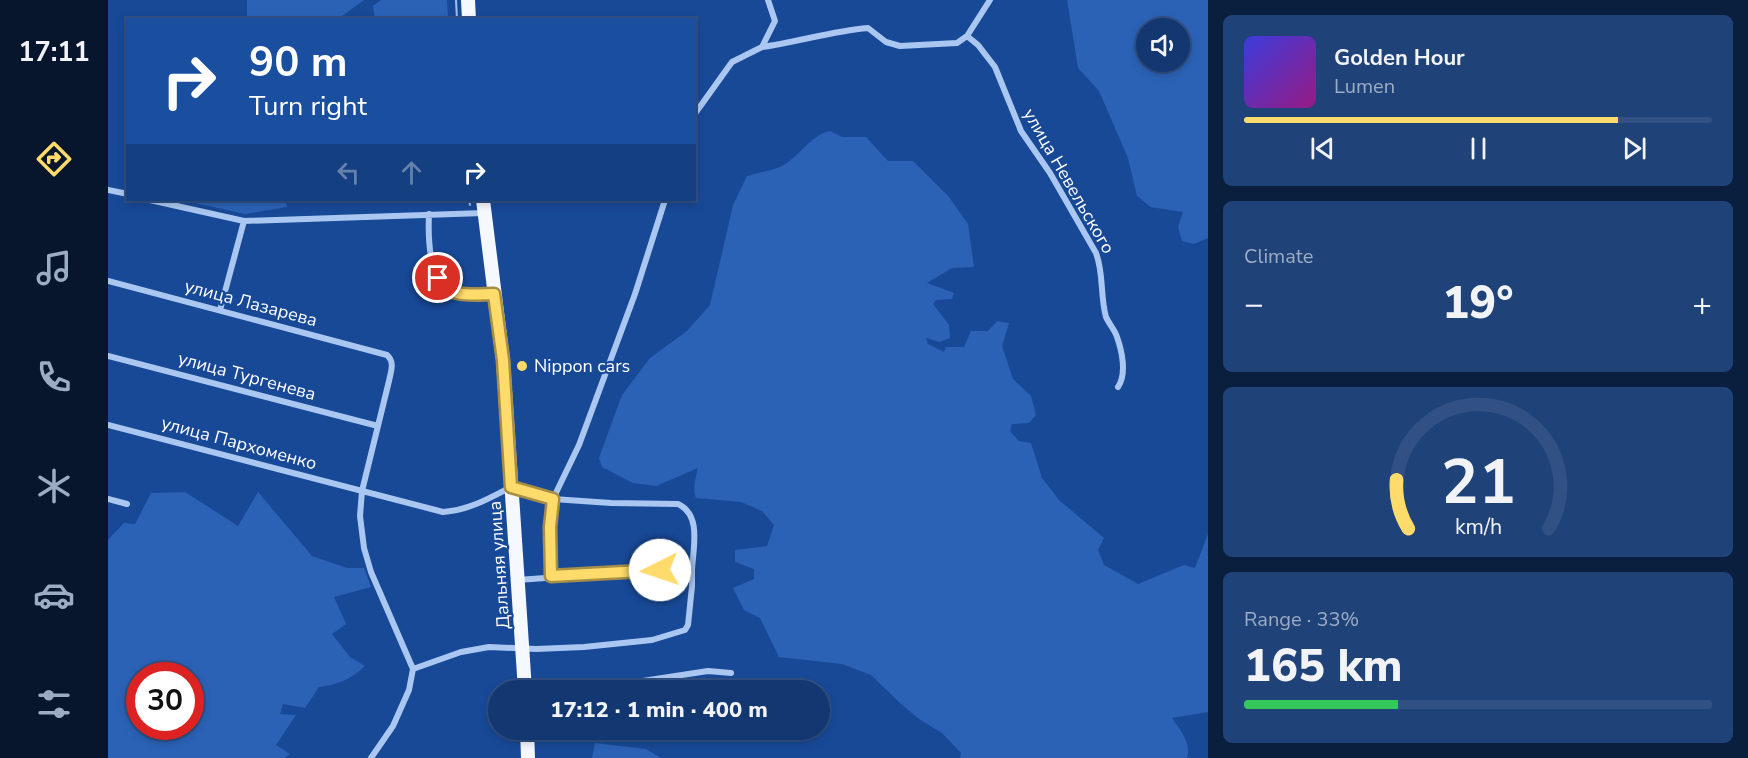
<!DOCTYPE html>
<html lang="en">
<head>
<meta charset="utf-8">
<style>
	:root { --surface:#123771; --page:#1f4279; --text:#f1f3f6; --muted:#9cacc3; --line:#315184; --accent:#ffdb6b }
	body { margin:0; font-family:"Nunito Sans",sans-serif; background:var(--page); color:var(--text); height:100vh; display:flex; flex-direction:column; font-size:22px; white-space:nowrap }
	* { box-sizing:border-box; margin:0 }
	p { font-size:20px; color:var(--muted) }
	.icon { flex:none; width:33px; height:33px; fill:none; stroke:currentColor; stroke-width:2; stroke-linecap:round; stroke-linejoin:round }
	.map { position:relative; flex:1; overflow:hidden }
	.drawer { display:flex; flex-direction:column; gap:15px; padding:15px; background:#0a1e3e; width:540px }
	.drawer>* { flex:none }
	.hud { position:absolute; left:18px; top:18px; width:570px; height:183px; border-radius:0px; box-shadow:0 3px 9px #0003,0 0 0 2px var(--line); background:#1a4fa0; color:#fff; overflow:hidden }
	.tools { position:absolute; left:1028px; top:18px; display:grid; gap:12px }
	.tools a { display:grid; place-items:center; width:54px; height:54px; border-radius:50%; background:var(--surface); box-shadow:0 3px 9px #0003,0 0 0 2px var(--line); font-size:30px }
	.speed { position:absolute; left:18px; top:662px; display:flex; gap:12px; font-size:30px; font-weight:700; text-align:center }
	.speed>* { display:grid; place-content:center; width:78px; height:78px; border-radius:50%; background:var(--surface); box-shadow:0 3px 9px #0003,0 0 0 2px var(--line); line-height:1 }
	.speed .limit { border:9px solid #d22; background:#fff; color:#111 }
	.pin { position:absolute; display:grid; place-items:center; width:51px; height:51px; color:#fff; margin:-26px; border:3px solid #fff; border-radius:50%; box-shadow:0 2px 6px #0007 }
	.me { position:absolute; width:66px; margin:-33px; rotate:266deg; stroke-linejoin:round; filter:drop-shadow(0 0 4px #0008) }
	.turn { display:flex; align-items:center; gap:21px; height:126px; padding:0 24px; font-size:27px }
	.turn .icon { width:78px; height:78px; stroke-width:2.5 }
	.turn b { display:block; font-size:42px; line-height:51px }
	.lanes { display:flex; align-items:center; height:57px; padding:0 24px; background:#0003; justify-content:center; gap:30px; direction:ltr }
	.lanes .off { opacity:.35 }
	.big { font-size:45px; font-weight:800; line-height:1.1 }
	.drawer .widget { flex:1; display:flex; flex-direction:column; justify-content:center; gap:9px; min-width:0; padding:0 21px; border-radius:9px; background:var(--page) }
	.drawer .dial { align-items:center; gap:0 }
	.dial svg { height:156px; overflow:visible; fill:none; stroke:var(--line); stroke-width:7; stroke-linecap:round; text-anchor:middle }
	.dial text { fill:var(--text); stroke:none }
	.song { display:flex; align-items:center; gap:18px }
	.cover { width:72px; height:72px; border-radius:9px; background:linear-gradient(135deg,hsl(240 70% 55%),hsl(310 70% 35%)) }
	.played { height:6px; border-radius:3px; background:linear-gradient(90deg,var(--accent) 80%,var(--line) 80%) }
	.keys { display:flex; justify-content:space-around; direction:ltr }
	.heat { display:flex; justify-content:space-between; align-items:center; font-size:33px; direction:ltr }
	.charge { height:9px; border-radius:4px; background:linear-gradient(90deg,#34c759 33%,var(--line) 0) }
	.trip { position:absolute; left:380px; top:680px; width:342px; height:60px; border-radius:30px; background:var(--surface); box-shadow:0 3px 9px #0003,0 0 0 2px var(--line); font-weight:800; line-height:60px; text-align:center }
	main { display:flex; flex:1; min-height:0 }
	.menu { display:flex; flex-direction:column; width:108px; justify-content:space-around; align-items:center; background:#07162d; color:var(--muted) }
	.menu .icon { width:42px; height:42px }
	.menu .on { color:var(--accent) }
	.menu b { font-size:27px; color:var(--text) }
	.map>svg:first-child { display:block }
	.green { fill:#2b62b6; fill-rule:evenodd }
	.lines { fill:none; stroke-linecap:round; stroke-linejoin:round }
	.stream { stroke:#9dc1f3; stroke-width:2 }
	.minor { stroke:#aac7f1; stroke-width:6 }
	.primary { stroke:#f5f8ff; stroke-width:14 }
	.route-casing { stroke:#a68e46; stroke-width:15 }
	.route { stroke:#ffdb6b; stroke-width:10 }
	.poi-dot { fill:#ffdb6b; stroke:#184997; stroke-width:2 }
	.labels { text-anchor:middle; stroke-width:4.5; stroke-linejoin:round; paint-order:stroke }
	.street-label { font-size:18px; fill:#fff; stroke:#184997 }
	.poi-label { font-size:18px; fill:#fff; stroke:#184997; text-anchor:start }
</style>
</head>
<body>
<main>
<nav class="menu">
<b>17:11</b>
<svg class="icon on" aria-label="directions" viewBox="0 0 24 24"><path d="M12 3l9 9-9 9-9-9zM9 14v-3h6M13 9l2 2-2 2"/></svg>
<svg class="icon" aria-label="music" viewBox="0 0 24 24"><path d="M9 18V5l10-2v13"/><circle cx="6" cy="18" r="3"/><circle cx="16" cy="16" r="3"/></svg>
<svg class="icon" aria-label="phone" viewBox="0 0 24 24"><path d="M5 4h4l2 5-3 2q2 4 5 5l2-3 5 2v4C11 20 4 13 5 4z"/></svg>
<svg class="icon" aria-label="climate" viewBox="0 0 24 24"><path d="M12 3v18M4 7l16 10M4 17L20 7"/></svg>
<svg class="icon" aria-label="car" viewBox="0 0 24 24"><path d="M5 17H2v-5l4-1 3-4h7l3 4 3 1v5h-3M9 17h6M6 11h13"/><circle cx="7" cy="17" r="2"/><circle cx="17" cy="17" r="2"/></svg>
<svg class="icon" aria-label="filters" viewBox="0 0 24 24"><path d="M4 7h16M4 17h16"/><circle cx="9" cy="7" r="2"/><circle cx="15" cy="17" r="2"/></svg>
</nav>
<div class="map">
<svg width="1100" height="758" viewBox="0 0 1100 758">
	<rect width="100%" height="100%" fill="#184997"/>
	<path class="green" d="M 139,0 L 256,0 L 230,19 L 139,19 Z
		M 273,0 L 339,0 L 340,19 L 267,19 L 265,6 Z
		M 959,0 L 1100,0 L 1100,238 L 1086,244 L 1074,241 L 1070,227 L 1075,212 L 1043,207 L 1029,196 L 1020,158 L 991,91 L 970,68 ZM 1038,28 L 1071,28 L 1071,62 L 1038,62 Z
		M 722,131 L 734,137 L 758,137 L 780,161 L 805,161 L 841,197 L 860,224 L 866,267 L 844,268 L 819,283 L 846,293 L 844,299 L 828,300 L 825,304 L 841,325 L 842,338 L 832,342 L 818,338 L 820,344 L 836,352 L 838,347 L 856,347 L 863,331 L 880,331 L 889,321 L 901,323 L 894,346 L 905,379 L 923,396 L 928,415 L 921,423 L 904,424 L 902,431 L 911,441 L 923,443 L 934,478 L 951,500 L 996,538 L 990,550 L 996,565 L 1030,584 L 1076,565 L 1087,568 L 1100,534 L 1100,712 L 1064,718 C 1072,730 1084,743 1079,758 L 852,758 L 853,753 L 834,733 L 811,719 L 792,703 L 763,675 L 734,664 L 671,657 L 652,618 L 636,610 L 625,588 L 646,579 L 646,569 L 627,562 L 627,550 L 659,546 L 666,525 L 654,511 L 633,502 L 588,498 C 584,488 588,478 590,468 L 548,486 L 525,483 L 494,467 L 491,458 L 514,395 L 542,358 L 579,331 L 602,305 L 625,205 L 639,176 C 649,173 662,171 672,167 C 690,159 702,135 722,131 Z
		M 73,200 L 178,200 L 179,207 L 137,214 Z
		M 77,492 L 130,526 L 150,492 L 204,556 L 239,568 L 256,568 L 263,587 L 226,597 L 238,624 L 224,634 L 242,657 L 257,666 C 242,680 231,684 211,687 L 197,708 L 175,704 L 172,714 L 188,715 L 168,745 L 182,754 L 176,758 L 0,758 L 0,540 L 16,523 L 27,524 L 43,493 ZM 32,675 L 82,675 L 82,726 L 32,726 Z
		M 487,743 L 538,749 L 553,758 L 484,758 Z"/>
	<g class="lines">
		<path class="stream" d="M 348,0 L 349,20
			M 361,200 L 362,205"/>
		<path class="minor" d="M 859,36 L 870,45 L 887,67 L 913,131 L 942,173 L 988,253 C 996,274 992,296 998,317 C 1001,324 1007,330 1009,337 C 1014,351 1019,374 1010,387
			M 654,47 C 690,42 724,31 760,28 L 778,42 L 792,46 L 849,43 L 859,36 L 882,0
			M 586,115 L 624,62 L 654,47 L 667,21 L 660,0
			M 0,190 L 20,194
			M 42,200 L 136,221 L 376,213
			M 321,214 C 320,236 320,287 347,293 L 386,294
			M 0,281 L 279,355 C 287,362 283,371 281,381 L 254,491 L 252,516 L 256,548 L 263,572 L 305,669 L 301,690 L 285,726 L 263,758
			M 112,310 L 136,221
			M 0,356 L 270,426
			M 0,425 L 335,512 C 361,510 380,499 403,487 L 445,499 L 471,445 L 527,294 L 557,200
			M 0,499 L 19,504
			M 443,576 L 442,527 L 445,499 L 503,503 L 570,504 C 594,515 585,548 584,570
			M 305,669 L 353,652 L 381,647 L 428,649 L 476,647 L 544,640 L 577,630 L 580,625 L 584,586 L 584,570 L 580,568 L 409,580
			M 476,690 L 600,671 L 623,673"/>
		<path class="primary" d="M 360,0 L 361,20
			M 375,200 L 395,360 L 417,690
			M 419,729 L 420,758"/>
	</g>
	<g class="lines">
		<defs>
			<path id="route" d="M 330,278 C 339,299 367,294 386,294 L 395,360 L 403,487 L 445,499 L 442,527 L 443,576 L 552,570"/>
		</defs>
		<use href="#route" class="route-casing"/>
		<use href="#route" class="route"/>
	</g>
	<circle class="poi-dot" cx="414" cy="366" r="6"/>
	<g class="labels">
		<g class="street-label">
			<text transform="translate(961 181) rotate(60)" y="6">улица Невельского</text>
			<text transform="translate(143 303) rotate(15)" y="6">улица Лазарева</text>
			<text transform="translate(139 376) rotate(15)" y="6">улица Тургенева</text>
			<text transform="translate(131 443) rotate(15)" y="6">улица Пархоменко</text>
			<text transform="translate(391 565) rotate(-94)" y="6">Дальняя улица</text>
		</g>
		<g class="poi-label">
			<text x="426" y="372">Nippon cars</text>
		</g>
	</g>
</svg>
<div class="tools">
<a><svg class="icon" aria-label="sound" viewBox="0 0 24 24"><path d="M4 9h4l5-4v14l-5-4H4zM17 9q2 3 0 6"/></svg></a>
</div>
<div class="speed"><div class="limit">30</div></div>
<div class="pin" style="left:330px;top:278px;background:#d93025"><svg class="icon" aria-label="arrive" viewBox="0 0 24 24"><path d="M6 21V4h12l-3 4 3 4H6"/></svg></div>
<svg class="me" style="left:552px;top:570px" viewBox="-20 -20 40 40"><circle r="19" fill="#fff"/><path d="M0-13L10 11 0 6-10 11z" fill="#ffdb6b"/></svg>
<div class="trip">17:12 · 1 min · 400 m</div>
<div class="hud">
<div class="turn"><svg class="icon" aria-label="right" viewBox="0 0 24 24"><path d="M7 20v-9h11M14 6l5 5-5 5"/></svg><div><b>90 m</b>Turn right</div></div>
<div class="lanes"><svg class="icon off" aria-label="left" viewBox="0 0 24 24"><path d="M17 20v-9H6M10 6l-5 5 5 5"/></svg><svg class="icon off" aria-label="ahead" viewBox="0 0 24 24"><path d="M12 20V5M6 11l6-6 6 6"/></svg><svg class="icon" aria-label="right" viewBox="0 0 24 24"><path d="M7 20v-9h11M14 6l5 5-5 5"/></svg></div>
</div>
</div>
<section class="drawer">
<div class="widget">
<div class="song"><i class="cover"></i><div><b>Golden Hour</b><p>Lumen</p></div></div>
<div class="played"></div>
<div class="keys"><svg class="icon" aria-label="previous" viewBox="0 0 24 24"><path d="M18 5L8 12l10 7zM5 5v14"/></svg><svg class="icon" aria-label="pause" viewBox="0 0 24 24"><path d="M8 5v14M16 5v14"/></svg><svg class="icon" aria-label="next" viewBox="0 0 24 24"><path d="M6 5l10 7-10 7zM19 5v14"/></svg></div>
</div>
<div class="widget"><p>Climate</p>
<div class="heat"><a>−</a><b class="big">19°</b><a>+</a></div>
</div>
<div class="widget dial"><svg viewBox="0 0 100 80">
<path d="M14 69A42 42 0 1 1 86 69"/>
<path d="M14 69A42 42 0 0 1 8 44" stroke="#ffdb6b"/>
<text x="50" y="56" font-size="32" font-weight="700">21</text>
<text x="50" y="72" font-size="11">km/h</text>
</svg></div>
<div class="widget"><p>Range · 33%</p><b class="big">165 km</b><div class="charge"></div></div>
</section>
</main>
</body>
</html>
